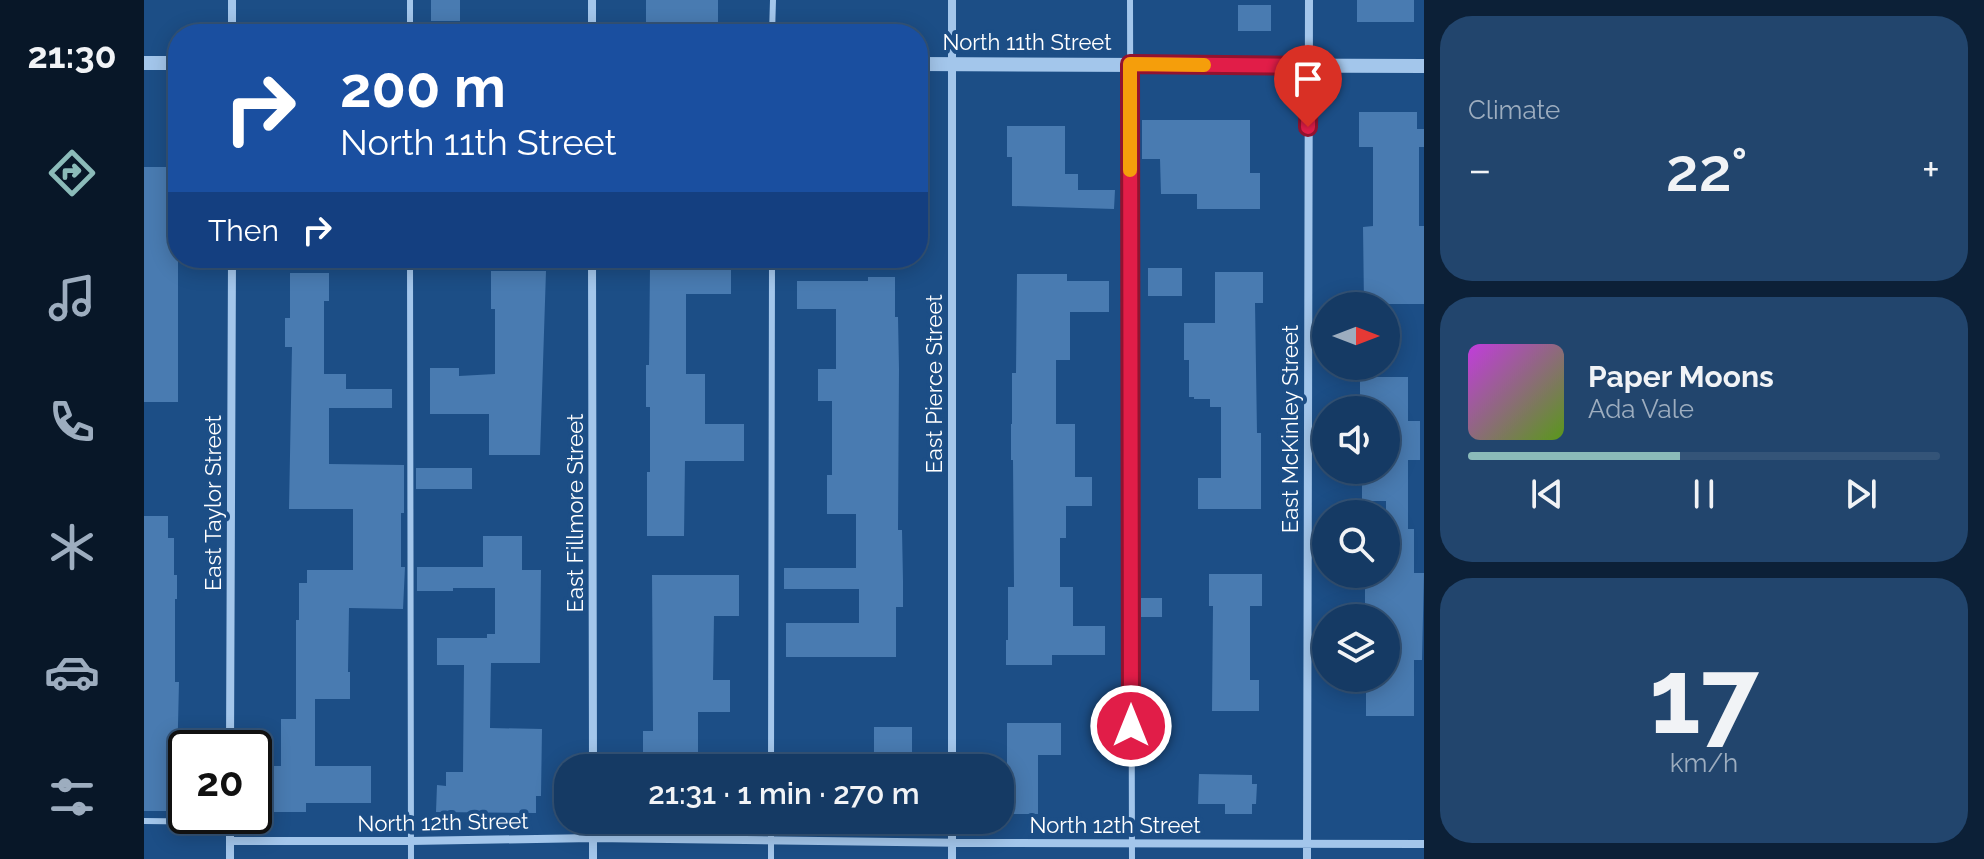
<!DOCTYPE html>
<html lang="en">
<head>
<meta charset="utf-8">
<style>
	:root { --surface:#153a64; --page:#22456d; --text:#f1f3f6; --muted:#9dadbf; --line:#345478; --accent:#8bbbb9 }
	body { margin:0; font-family:Raleway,sans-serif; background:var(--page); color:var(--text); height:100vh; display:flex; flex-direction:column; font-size:30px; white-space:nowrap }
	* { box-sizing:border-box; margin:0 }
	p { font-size:26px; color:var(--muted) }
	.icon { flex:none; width:44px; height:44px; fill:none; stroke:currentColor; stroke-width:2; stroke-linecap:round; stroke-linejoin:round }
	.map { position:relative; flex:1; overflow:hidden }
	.side { display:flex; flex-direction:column; gap:16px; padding:16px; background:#0c2037; width:560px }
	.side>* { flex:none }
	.hud { position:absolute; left:24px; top:24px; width:760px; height:244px; border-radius:32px; box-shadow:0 4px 20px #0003,0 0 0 2px var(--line); background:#1a4fa0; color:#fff; overflow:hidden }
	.needle { width:52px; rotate:90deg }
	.fabs { position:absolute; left:1168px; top:292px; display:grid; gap:16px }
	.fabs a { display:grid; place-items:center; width:88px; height:88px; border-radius:50%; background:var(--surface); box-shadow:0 4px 20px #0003,0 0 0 2px var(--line); font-size:40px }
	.speed { position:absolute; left:24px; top:730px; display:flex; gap:16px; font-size:40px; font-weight:700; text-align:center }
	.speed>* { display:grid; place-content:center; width:104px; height:104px; border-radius:50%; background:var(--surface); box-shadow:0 4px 20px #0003,0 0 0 2px var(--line); line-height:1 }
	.speed .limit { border:4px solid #111; border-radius:12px; background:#fff; color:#111 }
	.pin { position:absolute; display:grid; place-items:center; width:68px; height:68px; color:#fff; margin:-82px -34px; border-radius:50% 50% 50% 0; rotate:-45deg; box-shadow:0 0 8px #0007 }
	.pin .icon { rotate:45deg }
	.me { position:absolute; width:88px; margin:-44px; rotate:0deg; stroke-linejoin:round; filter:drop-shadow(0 0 6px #0008) }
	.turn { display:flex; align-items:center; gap:28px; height:168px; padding:0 40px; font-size:36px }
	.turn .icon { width:104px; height:104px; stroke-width:2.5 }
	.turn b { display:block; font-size:56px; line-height:68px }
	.then { display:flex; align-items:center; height:76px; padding:0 40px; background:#0003; gap:16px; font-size:30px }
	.big { font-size:60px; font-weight:600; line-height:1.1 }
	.side .tile { flex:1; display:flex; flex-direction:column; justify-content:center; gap:12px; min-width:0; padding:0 28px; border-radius:32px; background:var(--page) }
	.side .dial { align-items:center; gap:0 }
	.dial b { font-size:104px; line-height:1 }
	.song { display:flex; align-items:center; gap:24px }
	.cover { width:96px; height:96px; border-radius:12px; background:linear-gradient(135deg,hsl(290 70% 55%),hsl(90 70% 35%)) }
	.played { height:8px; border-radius:4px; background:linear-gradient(90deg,var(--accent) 45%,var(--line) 45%) }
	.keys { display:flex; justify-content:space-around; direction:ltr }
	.heat { display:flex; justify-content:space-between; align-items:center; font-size:44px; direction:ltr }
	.trip { position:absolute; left:410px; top:754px; width:460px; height:80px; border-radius:32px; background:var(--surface); box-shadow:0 4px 20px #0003,0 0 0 2px var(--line); font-weight:600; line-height:80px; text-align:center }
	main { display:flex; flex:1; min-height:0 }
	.tab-bar { display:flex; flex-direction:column; width:144px; justify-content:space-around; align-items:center; background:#081728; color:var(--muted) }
	.tab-bar .icon { width:56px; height:56px }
	.tab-bar .selected { color:var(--accent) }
	.tab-bar b { font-size:36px; color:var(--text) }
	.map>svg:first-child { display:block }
	.building { fill:#497bb1 }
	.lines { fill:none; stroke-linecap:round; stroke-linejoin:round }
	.service { stroke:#a3c6eb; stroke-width:6 }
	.minor { stroke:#a3c6eb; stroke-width:8 }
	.tertiary { stroke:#a3c6eb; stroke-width:14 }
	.route-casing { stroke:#92132f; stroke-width:20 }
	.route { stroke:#e11d48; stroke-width:14 }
	.slow { stroke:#f59e0b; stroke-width:14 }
	.labels { text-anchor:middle; stroke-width:8; stroke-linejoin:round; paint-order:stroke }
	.street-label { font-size:22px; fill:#fff; stroke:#1c4e86 }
</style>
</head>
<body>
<main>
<nav class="tab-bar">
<b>21:30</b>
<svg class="icon selected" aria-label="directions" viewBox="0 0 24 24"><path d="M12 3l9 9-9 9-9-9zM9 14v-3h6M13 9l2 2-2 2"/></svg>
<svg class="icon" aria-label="music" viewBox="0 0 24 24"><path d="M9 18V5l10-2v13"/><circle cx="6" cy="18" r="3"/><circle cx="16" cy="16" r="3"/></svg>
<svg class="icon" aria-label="phone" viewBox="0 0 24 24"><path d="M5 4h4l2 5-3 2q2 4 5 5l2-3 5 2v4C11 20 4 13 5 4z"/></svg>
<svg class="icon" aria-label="climate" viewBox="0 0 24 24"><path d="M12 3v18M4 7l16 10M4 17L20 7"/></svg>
<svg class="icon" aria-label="car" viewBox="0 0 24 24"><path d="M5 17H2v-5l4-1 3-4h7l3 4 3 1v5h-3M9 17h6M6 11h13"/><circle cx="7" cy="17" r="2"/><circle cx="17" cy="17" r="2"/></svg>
<svg class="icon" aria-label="filters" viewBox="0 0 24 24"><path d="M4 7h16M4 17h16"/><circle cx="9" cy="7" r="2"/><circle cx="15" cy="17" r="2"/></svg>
</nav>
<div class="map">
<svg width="1280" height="859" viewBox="0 0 1280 859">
	<rect width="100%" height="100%" fill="#1c4e86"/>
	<path class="building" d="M 287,0 L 316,0 L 316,21 L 287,21 Z
		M 502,0 L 574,0 L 574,25 L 502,24 Z
		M 1213,0 L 1270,0 L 1270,22 L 1213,22 Z
		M 1094,5 L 1127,5 L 1127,31 L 1094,31 Z
		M 1215,112 L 1273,112 L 1273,129 L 1280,129 L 1280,147 L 1275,147 L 1275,226 L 1280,226 L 1280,304 L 1220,304 L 1219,227 L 1229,226 L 1229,147 L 1215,147 Z
		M 998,120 L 1106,120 L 1106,173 L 1116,173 L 1116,209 L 1053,209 L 1053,194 L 1017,194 L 1016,159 L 998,159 Z
		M 863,126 L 921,126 L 921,174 L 934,174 L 934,190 L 971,190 L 970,209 L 868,206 L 868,157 L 863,157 Z
		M 0,167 L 34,167 L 34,402 L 0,402 Z
		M 506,266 L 587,266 L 587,294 L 542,294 L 542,374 L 561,374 L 561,424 L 600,424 L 600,461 L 541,461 L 540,536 L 503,536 L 503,472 L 506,472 L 506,407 L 502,407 L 502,365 L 505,365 Z
		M 1004,268 L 1038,268 L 1038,296 L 1004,296 Z
		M 347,271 L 402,271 L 396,455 L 345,455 L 345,414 L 286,414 L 286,368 L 315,368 L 315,376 L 351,374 L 351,309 L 347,309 Z
		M 1071,272 L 1119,272 L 1119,303 L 1111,303 L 1113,433 L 1117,433 L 1117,509 L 1054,509 L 1054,478 L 1077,478 L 1077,407 L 1066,407 L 1066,399 L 1050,399 L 1050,397 L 1045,397 L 1045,360 L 1040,360 L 1040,323 L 1071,323 Z
		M 146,273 L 185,273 L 185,301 L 180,301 L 180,374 L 202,374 L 202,389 L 248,389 L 248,408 L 185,408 L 185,464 L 260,465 L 260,513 L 257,513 L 257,567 L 261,567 L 259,609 L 205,608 L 204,672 L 206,672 L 206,699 L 171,699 L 171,766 L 227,766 L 227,803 L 162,803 L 162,812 L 129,812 L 129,766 L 137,766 L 137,719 L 152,719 L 152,620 L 155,620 L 155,583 L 163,583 L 163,570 L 209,570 L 209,509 L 145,509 L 148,347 L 141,347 L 141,318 L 146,318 Z
		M 873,274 L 923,274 L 923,281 L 965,281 L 965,312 L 926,312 L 926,360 L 912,360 L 912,424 L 931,424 L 931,477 L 948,477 L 948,506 L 922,506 L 922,538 L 916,538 L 916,587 L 929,587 L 929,626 L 961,626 L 961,655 L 908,655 L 908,665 L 862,665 L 862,640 L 864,640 L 864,587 L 870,587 L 869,460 L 867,460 L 867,424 L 868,424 L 868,373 L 872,373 Z
		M 724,277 L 751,277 L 751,317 L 754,317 L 755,369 L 754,530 L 758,530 L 759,581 L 759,607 L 752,607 L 752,657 L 642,657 L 642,623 L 715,623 L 715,589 L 640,589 L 640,568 L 712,568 L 712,514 L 683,514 L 683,475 L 688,475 L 688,401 L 674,401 L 674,369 L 692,369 L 692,309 L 653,309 L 653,281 L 724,281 Z
		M 1216,377 L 1264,377 L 1264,421 L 1276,421 L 1276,460 L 1264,460 L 1264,529 L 1270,529 L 1270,573 L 1280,573 L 1278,660 L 1270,660 L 1270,716 L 1222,716 L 1222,678 L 1242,678 L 1242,616 L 1221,616 L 1221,574 L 1242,574 L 1242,501 L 1218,501 L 1218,474 L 1242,474 L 1242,410 L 1216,410 Z
		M 272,468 L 328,468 L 328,489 L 272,489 Z
		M 0,516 L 24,516 L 24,538 L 30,538 L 30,575 L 33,575 L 33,599 L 31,599 L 31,682 L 35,682 L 32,811 L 0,811 Z
		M 339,536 L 378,536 L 378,570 L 397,570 L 396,663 L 347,663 L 346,728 L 398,729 L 397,796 L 392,796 L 392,813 L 292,812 L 293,785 L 302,786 L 302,772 L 319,772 L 320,665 L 293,665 L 293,638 L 343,638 L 343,634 L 351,634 L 351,588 L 309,588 L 309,591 L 273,591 L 273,567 L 339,567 Z
		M 1065,574 L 1118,574 L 1118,606 L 1106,606 L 1106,680 L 1115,680 L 1115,711 L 1068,711 L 1069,606 L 1065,606 Z
		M 508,575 L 595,575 L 595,616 L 570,616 L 569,680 L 586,680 L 586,712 L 554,712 L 554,763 L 499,763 L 499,731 L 509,731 Z
		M 997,598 L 1018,598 L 1018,617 L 997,617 Z
		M 863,723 L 917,723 L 917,755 L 894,755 L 894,814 L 856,814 L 856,775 L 863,775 Z
		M 730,727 L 768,727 L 768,756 L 730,756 Z
		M 1055,774 L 1108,775 L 1108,784 L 1113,784 L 1112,804 L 1108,804 L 1108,814 L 1081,814 L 1081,804 L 1054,804 Z"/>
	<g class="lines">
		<path class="service" d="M 986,0 L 988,859
			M 266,34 L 266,0
			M 628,34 L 629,0
			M 266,258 L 267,859
			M 627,768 L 628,258
			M 627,820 L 627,859
			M 0,821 L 86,822"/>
		<path class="minor" d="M 448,0 L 448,34
			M 808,0 L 808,768
			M 88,34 L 88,0
			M 448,258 L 449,768
			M 86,748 L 88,258
			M 86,816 L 86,859
			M 449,820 L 449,859
			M 808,820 L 808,859
			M 86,841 L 267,841 L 449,838 L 828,843 L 1280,844
			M 1163,859 L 1165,0"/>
		<path class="tertiary" d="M 0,63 L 34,63
			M 774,64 L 1280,66"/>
	</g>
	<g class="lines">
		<defs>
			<path id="route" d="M 987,726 L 986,64 L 1165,66 L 1164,127"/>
		</defs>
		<use href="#route" class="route-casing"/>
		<use href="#route" class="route"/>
		<path class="slow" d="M 986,170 L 986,64 L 1060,65"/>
	</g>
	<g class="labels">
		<g class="street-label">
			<text x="883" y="50">North 11th Street</text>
			<text transform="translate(790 384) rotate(-90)" y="8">East Pierce Street</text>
			<text transform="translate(1146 429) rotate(-90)" y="8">East McKinley Street</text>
			<text transform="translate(69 503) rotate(-90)" y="8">East Taylor Street</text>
			<text transform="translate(431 513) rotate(-90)" y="8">East Fillmore Street</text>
			<text transform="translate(299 822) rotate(-1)" y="8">North 12th Street</text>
			<text x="971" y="833">North 12th Street</text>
		</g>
	</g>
</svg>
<div class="fabs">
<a><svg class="needle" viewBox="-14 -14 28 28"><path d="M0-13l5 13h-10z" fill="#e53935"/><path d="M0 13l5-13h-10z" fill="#9dadbf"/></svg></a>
<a><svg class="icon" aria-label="sound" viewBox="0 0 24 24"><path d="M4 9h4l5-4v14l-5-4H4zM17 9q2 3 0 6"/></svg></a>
<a><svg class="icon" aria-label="search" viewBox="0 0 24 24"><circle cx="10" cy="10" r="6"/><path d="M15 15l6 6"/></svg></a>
<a><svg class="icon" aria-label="layers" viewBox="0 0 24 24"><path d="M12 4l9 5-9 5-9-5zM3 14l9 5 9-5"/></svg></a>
</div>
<div class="speed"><div class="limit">20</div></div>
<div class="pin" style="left:1164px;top:127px;background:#d93025"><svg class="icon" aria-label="arrive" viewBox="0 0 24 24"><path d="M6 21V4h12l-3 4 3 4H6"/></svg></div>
<svg class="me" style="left:987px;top:726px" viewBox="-20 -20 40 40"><circle r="17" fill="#e11d48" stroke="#fff" stroke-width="3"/><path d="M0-11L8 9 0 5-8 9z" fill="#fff"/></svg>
<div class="trip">21:31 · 1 min · 270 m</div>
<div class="hud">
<div class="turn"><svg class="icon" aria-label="right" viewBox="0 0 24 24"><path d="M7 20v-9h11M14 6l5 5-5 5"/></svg><div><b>200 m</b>North 11th Street</div></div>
<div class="then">Then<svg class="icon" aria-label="right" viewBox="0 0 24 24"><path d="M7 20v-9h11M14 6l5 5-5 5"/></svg></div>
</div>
</div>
<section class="side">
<div class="tile"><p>Climate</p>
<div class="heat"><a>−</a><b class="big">22°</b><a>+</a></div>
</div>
<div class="tile">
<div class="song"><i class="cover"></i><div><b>Paper Moons</b><p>Ada Vale</p></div></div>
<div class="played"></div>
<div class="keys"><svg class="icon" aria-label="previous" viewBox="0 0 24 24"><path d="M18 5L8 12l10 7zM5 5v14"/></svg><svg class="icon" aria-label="pause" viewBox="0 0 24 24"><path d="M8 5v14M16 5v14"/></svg><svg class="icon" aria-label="next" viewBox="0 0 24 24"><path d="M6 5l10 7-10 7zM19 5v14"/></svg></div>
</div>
<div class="tile dial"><b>17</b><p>km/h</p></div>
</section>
</main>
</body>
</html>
